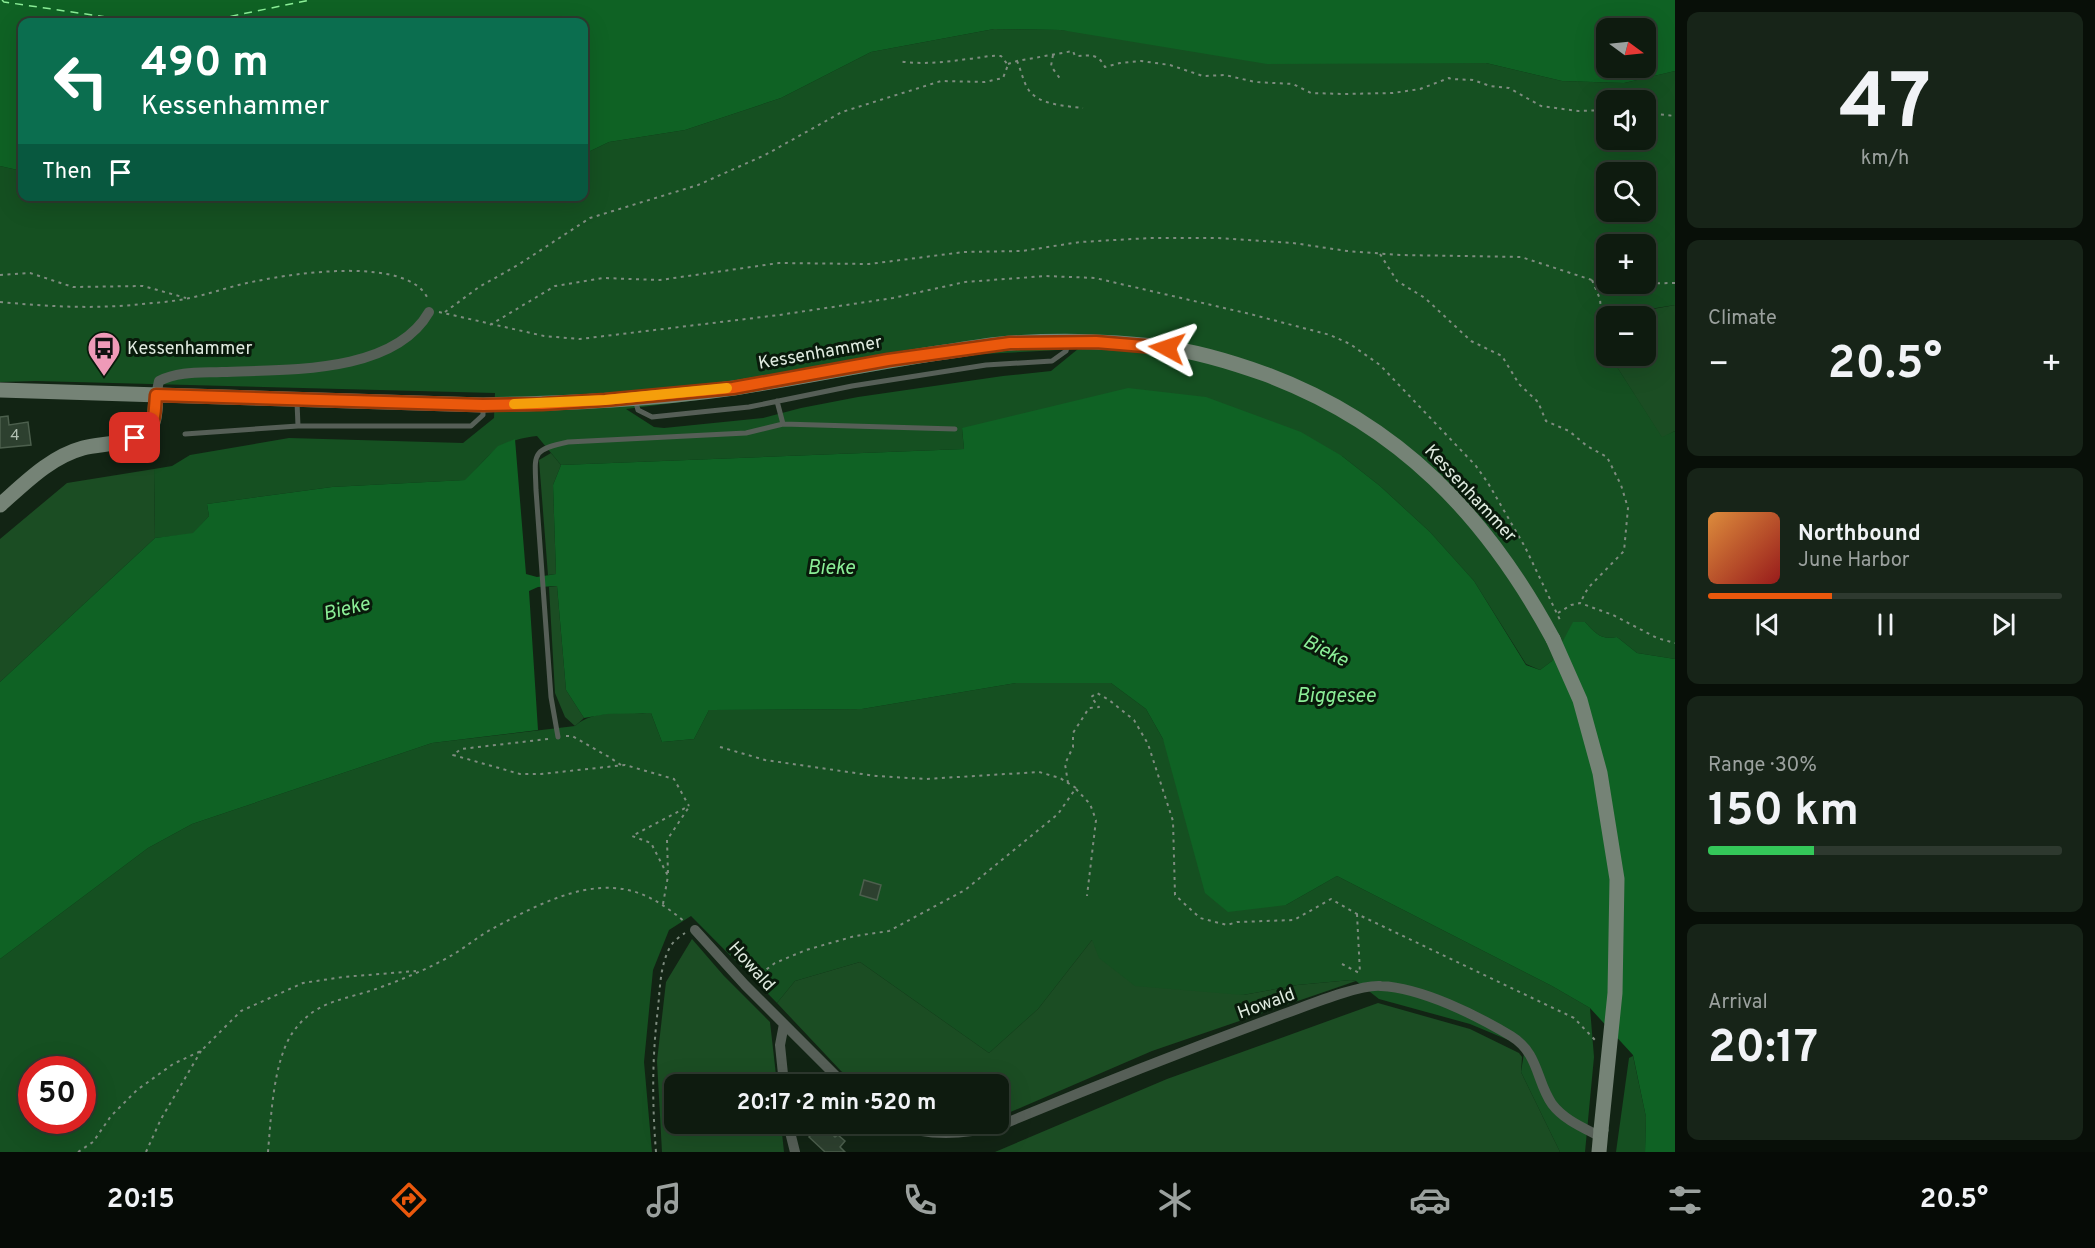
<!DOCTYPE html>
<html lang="en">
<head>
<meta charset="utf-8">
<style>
	:root { --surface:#0e1b0f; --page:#172418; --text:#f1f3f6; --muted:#9ba19e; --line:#2e392f; --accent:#ea580c }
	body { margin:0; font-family:Overpass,sans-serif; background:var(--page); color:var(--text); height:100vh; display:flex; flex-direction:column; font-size:22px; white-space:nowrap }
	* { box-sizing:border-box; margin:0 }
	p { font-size:20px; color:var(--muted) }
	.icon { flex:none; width:33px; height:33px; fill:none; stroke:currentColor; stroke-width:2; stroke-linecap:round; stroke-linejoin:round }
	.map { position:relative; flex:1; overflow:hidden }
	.drawer { display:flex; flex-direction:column; gap:12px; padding:12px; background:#080f08; width:420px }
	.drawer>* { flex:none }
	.banner { position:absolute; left:18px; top:18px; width:570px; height:183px; border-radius:12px; box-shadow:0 6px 24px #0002,0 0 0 2px var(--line); background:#0b6e4f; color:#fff; overflow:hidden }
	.needle { width:39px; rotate:105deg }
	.tools { position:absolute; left:1596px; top:18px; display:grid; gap:12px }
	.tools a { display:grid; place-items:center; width:60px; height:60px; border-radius:12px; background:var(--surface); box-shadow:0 6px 24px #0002,0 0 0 2px var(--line); font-size:30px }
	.speed { position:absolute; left:18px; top:1056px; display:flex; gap:12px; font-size:30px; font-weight:700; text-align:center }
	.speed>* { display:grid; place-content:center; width:78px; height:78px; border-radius:50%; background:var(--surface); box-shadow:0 6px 24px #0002,0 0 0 2px var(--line); line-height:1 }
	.speed .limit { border:9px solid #d22; background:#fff; color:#111 }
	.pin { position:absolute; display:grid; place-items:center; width:51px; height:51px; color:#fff; margin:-26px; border-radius:12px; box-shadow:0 3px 9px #0006 }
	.me { position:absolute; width:66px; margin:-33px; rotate:275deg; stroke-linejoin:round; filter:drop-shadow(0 0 4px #0008) }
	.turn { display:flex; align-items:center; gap:21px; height:126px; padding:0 24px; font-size:27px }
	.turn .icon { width:78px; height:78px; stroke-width:2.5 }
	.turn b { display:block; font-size:42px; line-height:51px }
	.then { display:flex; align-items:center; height:57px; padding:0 24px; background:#0003; gap:12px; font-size:22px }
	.big { font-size:45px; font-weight:700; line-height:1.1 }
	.drawer .tile { flex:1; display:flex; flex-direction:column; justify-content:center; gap:9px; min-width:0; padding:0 21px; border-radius:12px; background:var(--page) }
	.drawer .dial { align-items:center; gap:0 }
	.dial b { font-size:78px; line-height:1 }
	.song { display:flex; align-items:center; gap:18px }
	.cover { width:72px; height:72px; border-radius:9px; background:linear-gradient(135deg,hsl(30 70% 55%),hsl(0 70% 35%)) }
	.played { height:6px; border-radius:3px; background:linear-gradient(90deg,var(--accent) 35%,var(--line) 35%) }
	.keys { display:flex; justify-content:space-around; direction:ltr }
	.heat { display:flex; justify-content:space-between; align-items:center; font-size:33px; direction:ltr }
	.charge { height:9px; border-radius:4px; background:linear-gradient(90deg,#34c759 30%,var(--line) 0) }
	.trip { position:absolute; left:664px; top:1074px; width:345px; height:60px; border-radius:12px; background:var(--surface); box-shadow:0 6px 24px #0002,0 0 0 2px var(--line); font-weight:700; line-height:60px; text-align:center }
	.menu { display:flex; height:96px; justify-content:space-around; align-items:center; background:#060b06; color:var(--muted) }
	.menu .icon { width:42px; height:42px }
	.menu .on { color:var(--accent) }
	.menu b { font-size:27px; color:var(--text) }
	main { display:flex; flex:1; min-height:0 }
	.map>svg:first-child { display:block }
	.green { fill:#1b4d23 }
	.forest { fill:#155021; fill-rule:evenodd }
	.water { fill:#0f6224; fill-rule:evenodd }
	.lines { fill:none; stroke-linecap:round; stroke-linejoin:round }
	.ferry { stroke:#8bee97; stroke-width:1.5; stroke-dasharray:8 6; stroke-linecap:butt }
	.building { fill:#2d402f; stroke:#4c5f4d; stroke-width:1.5 }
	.path { stroke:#7e8c7f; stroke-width:2; stroke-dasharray:3 4.5; stroke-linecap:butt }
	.lane { stroke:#565f57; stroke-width:5 }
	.street { stroke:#565f57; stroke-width:10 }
	.secondary { stroke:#758376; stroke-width:15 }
	.secondary-bridge { stroke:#758376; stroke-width:15 }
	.route-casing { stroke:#983908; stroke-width:15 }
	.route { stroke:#ea580c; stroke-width:10 }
	.slow { stroke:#f59e0b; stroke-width:10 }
	.labels { text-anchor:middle; stroke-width:6; stroke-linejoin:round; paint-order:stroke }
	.number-label { font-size:15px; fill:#b2c0b3 }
	.poi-label { font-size:18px; fill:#dfeadf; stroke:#091a0b; text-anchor:start }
	.street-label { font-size:18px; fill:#dfeadf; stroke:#091a0b }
	.water-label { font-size:20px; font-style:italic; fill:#8bee97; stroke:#091a0b }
</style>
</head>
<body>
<main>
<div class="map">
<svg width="1675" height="1152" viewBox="0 0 1675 1152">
	<rect width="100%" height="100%" fill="#122414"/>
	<path class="green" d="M 1675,305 L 1675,431 L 1662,438 L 1610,356 L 1646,356 L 1646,316 L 1615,316 Z
		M 551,453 L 561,465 L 553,485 L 556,574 L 548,575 L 539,460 Z
		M 154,469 L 155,538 L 0,682 L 0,539 L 67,483 Z
		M 557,586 L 566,690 L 584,718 L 575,726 L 565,717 L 555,693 L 549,587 Z
		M 692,939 L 724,976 L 770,1022 L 777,1084 L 675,1084 L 675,1124 L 781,1124 L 784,1152 L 662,1152 L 657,1061 L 666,982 Z
		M 1092,940 L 1243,995 L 1297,985 L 1351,980 L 1356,981 L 1152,1051 L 999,1117 L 999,1084 L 857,1084 L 841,1071 L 777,1003 L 795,981 L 860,962 L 989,1053 L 1038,1009 Z
		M 1378,1003 L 1470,1029 L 1519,1053 L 1522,1057 L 1521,1072 L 1560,1152 L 995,1152 L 1167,1079 Z"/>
	<path class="forest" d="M 994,29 L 1061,30 L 1486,63 L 1562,81 L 1624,83 L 1675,71 L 1675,305 L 1606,316 L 1606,318 L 1594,321 L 1606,349 L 1606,356 L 1610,356 L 1662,437 L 1675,431 L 1675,659 L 1637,653 L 1617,637 C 1601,640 1596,634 1585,622 L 1574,622 L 1552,661 L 1540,670 L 1526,664 L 1474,581 L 1430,532 L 1380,486 L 1342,456 L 962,428 L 964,449 L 561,465 L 537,436 C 497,441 492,452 466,480 L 332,487 L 207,504 L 209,516 L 193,534 L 155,538 L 154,469 L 172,466 L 190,455 L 289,438 L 463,443 L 494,418 L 495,393 L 36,381 L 0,382 L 0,166 L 22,171 L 22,196 L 489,198 L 493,196 L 584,196 L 584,154 L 609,142 L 685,130 L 781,98 L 871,52 ZM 1606,100 L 1646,100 L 1646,140 L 1606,140 ZM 1606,172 L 1646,172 L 1646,212 L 1606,212 ZM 1606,244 L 1646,244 L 1646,284 L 1606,284 ZM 1078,349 L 1051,371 L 1003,376 L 858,397 L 801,408 L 763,418 L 664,428 L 654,427 L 626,409 L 738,395 L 945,359 L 983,354 Z
		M 1016,683 L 1111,683 L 1146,709 L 1163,739 L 1286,905 L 1337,876 L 1552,986 L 1590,1008 L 1594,1057 L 1585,1152 L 1560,1152 L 1521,1072 L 1525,1047 L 1470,1024 L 1379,999 L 1356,981 L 1351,980 L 1297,985 L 1243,995 L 1135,986 L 1099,958 L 1092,940 L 1038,1009 L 989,1053 L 860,962 L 795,981 L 777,1003 L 691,916 L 669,930 L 653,970 L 644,1062 L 652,1152 L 0,1152 L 0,959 L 148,848 L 192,824 L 432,743 L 575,726 C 594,709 626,714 651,713 L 662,742 L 694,739 L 709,710 L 862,709 ZM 32,1070 L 82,1070 L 82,1120 L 32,1120 Z
		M 1633,1056 L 1646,1117 L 1645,1152 L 1616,1152 L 1629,1058 Z"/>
	<path class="water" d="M 0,0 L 1675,0 L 1675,71 L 1624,83 L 1562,81 L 1486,63 L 1267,64 L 1061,30 L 994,29 L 871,52 L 781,98 L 685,130 L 609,142 L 584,154 L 584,22 L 22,22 L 22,171 L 0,166 ZM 1606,28 L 1646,28 L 1646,68 L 1606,68 Z
		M 1128,388 L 1206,397 L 1301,432 L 1342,456 L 1380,486 L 1430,532 L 1474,581 L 1526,665 L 1540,670 L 1552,661 L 1573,622 L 1585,622 C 1596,634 1601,640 1617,637 L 1637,653 L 1675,659 L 1675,1152 L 1645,1152 L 1646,1117 L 1633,1055 L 1590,1008 L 1552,986 L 1337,876 L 1286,905 L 1228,912 L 1205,893 L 1163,739 L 1146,709 L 1111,683 L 1016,683 L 862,709 L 709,710 L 694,739 L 662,742 L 651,713 L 607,714 L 584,718 L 566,690 L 557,586 L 538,587 L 529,591 L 538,730 L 432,743 L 192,824 L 148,848 L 0,959 L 0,682 L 155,538 L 193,533 L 209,516 L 207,504 L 332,487 L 465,480 L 498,446 L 515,439 L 526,574 L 537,577 L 556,574 L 553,485 L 561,465 L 964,449 L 962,428 Z"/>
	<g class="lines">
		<path class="ferry" d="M 2,0 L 4,2 L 140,22
			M 203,22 L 310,0"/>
	</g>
	<path class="building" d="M 8,416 L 9,425 L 28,422 L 31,445 L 0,448 L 0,417 Z
		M 864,880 L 881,885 L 877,900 L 860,895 Z
		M 821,1124 L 835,1137 L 838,1135 L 845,1141 L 840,1147 L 845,1152 L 825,1152 L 809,1137 Z"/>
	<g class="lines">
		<path class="path" d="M 1053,55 L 1051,66 L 1061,80
			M 1017,61 C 1021,70 1023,81 1028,89 C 1038,105 1066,106 1083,108
			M 1008,64 L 1017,61 L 1073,51 L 1075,56 C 1090,56 1097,52 1105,67 L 1120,63 L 1141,61 L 1170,65 L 1203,76 L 1225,75 L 1255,82 L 1293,84 L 1311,93 L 1343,94 L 1393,93 L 1420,89 L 1449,78 L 1451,79 L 1473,80 L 1490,86 L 1509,88 L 1541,106 L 1578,111 L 1606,110
			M 1646,113 L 1675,116
			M 1380,254 L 1397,281 L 1425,298 L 1471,341 L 1502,356 L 1519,384 L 1538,402 L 1546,421 L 1569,431 L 1587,446 L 1607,457 L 1621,485 L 1628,508 L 1624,551 L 1588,588 L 1580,603
			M 0,275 L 30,273 L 73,287 L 143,286 L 186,298
			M 1592,280 L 1600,299 L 1602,323
			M 1612,284 L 1675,283
			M 0,302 C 44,306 87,309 132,305 C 151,303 172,302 190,298 C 213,293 234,285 257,281 C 295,273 409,256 428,299
			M 439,312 L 544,336 L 580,339 L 779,315 L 893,298 L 965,282 L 1046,276 L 1095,278 L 1250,314 L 1330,335 L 1350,344 L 1380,365 L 1476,466 L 1488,483 L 1525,547 L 1561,622
			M 445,312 L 479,287 L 518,265 L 590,218 L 698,185 L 765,155 L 842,112 L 941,81 L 985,82 L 1003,78 L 1008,65 L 1001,56 C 989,55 980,58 968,59 C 944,62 922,65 898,61
			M 490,325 L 555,286 L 603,278 L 660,280 L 779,263 L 869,264 L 964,252 L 1022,251 L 1080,242 L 1150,238 L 1218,238 L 1293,243 L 1347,251 L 1400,255 L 1521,257 L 1592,280 L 1606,283
			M 1558,613 L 1571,605 L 1580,603 L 1613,615 L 1657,638 L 1675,643
			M 566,736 L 572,736 L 609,757 L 621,765
			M 548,739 L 461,749 L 453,755 L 520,774 L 541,774 L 625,765 L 674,779 L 689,806
			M 720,747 L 765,760 L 876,776 L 926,779 L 1039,772 L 1060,778 L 1076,788 L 1058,814 L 965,890 L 889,931 L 855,936 L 806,950 L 775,963 L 755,978
			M 1068,783 L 1065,764 L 1073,747 L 1073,733 L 1089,708 L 1099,707 L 1091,697 L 1097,693 L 1109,700 L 1134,720 L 1148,744 L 1173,821 L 1175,895 L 1200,918 L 1227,925 L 1237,922 L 1294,920 L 1331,899 L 1357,914 L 1574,1018 L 1596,1041
			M 1076,789 L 1090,804 L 1096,820 L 1087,896
			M 668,873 L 667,840 L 689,807
			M 663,904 L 668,876 L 651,843 L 632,836 L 689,806
			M 1357,914 L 1360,973
			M 1342,964 L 1361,974
			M 78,1152 L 93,1142 L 111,1116 L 137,1090 L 173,1064 L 201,1051 L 241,1011 L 303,983 L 343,977 L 416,971
			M 146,1152 L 161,1119 L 201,1051
			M 268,1152 C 271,1118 273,1061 293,1032 C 317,998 349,1000 384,986 C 406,978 434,966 454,954 C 467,946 479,936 492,929 C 520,914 553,896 585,890 C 627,882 654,896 685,922
			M 656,1152 C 652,1102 652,1058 658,1008 C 660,989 660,967 669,949 C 672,942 679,937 685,933"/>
		<path class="lane" d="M 635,399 L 638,410 L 652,417 L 749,407 L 852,386 L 986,365 L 1052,361 L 1066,351 L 1068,344
			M 777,401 L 783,424
			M 297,402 L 298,426
			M 185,434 L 298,426 L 471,426 L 483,415 L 483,407
			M 558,737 L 551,697 L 536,490 C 535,454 530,450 568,442 L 746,433 L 783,424 L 955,429"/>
		<path class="street" d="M 156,395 L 159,381 C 179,371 201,373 222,372 C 285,369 393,375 429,312
			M 695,930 L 745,985 L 844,1084
			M 784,1024 L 780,1045 L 784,1084
			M 788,1124 L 795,1152
			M 898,1124 C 930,1138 966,1134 999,1126 C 1092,1087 1186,1050 1281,1015 C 1304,1007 1359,984 1381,986 C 1422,988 1476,1015 1511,1036 C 1539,1053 1536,1081 1552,1104 C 1564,1120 1584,1128 1601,1137"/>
		<path class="secondary" d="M 0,390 L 483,405 C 566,403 651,400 734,388 C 807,377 879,361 952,351 C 972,348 992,344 1011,343 C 1062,340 1116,341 1167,348 C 1200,352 1234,363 1265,374 C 1399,424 1486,515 1553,639
			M 0,505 C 25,483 50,457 83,448 C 98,444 134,443 146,434 C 156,426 155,407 156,395
			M 1599,1152 L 1601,1130"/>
		<path class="secondary-bridge" d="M 1553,639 L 1580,700 L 1600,773 L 1617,879 L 1615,993 L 1601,1130"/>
	</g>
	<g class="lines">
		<defs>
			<path id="route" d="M 135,438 C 157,430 154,416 156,395 L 483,405 L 542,404 L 605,400 L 733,388 L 888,360 L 1010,343 L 1096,342 L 1167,348"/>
		</defs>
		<use href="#route" class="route-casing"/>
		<use href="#route" class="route"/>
		<path class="slow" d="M 514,404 L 605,400 L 727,388"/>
	</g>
	<defs>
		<symbol id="bus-pin" viewBox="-11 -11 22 30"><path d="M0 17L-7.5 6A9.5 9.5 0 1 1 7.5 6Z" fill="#ef9ab8" stroke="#091a0b"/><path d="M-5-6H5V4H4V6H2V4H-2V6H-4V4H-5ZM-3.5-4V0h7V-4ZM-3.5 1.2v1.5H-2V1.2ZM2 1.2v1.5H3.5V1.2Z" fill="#111"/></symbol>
	</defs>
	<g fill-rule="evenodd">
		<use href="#bus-pin" x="85" y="329" width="38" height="52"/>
	</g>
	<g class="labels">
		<g class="number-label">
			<text x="15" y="440">4</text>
		</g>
		<g class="poi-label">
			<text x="127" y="354">Kessenhammer</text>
		</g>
		<g class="street-label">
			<text transform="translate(820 352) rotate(-10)" y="6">Kessenhammer</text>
			<text transform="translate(1471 493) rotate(47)" y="6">Kessenhammer</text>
			<text transform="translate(752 966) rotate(48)" y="6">Howald</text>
			<text transform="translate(1266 1003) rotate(-20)" y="6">Howald</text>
		</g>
		<g class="water-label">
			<text x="831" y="574">Bieke</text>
			<text transform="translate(346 608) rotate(-14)" y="7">Bieke</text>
			<text transform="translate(1326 650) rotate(27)" y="7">Bieke</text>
			<text x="1336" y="702">Biggesee</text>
		</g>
	</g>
</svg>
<div class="tools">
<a><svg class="needle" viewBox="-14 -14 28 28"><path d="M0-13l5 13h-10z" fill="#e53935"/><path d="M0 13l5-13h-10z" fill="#9ba19e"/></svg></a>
<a><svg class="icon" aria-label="sound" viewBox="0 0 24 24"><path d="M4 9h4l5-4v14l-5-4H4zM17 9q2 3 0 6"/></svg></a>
<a><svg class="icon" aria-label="search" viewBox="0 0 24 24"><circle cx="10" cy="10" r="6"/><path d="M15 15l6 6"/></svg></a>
<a>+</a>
<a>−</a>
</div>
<div class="speed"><div class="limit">50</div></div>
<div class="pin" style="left:135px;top:438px;background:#d93025"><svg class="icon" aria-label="arrive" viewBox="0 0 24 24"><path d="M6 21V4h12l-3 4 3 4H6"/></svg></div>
<svg class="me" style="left:1167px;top:348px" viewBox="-20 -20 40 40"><path d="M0-17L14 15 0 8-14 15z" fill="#ea580c" stroke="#fff" stroke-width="4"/></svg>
<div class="trip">20:17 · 2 min · 520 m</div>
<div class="banner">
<div class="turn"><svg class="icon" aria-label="left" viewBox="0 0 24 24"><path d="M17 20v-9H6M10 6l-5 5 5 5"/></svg><div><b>490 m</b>Kessenhammer</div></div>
<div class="then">Then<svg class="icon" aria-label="arrive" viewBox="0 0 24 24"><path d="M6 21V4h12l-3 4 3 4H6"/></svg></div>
</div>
</div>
<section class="drawer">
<div class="tile dial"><b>47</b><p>km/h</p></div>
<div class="tile"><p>Climate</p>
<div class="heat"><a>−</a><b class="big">20.5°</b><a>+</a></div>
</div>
<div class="tile">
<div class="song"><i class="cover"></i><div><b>Northbound</b><p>June Harbor</p></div></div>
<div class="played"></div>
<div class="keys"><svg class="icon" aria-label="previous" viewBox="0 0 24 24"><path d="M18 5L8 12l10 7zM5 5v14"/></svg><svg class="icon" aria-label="pause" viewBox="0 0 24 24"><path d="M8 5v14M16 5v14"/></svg><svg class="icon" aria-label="next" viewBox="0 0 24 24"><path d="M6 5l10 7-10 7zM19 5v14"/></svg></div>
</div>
<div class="tile"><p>Range · 30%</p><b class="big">150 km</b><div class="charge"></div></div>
<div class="tile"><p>Arrival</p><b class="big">20:17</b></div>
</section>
</main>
<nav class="menu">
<b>20:15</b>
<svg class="icon on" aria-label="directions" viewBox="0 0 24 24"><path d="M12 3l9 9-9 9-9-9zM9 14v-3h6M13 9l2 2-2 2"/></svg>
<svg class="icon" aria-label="music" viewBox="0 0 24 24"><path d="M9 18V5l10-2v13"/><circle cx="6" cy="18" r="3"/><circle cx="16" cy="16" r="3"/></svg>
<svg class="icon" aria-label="phone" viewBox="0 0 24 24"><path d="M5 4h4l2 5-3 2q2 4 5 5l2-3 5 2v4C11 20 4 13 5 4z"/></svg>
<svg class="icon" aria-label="climate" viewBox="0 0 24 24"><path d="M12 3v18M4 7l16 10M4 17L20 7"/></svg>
<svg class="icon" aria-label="car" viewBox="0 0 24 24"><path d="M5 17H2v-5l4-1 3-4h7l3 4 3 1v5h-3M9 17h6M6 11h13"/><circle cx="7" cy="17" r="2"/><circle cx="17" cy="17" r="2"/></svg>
<svg class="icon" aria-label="filters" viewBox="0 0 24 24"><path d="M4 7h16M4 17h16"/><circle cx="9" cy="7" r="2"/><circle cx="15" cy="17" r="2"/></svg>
<b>20.5°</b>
</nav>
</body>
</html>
